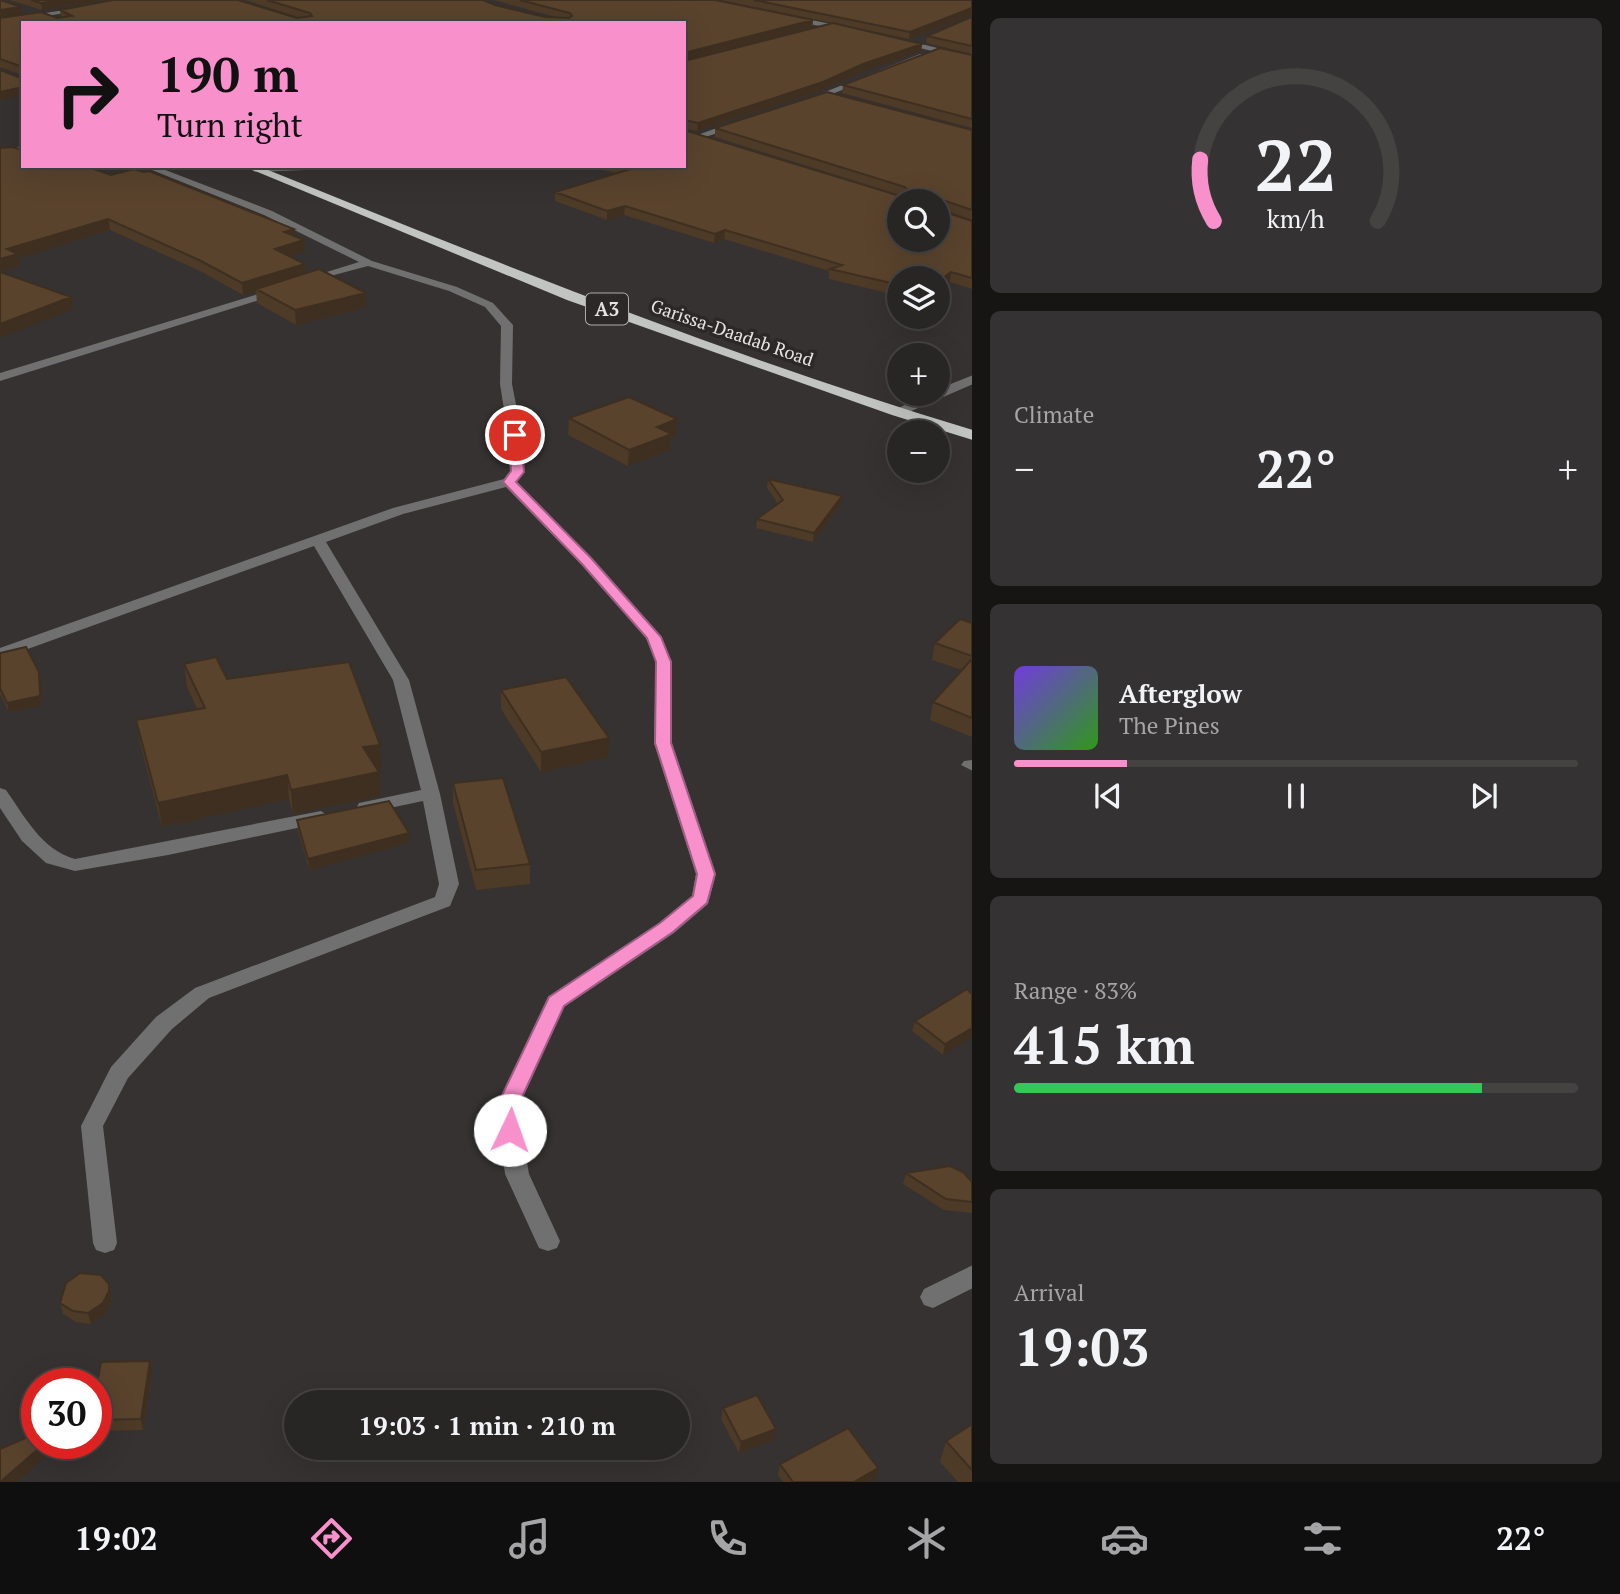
<!DOCTYPE html>
<html lang="en">
<head>
<meta charset="utf-8">
<style>
	:root { --surface:#282625; --page:#343232; --text:#f1f3f6; --muted:#a5a5a7; --line:#444342; --accent:#f890cc }
	body { margin:0; font-family:"PT Serif",serif; background:var(--page); color:var(--text); height:100vh; display:flex; flex-direction:column; font-size:26px; white-space:nowrap }
	* { box-sizing:border-box; margin:0 }
	p { font-size:23px; color:var(--muted) }
	.icon { flex:none; width:38px; height:38px; fill:none; stroke:currentColor; stroke-width:2; stroke-linecap:round; stroke-linejoin:round }
	.map { position:relative; flex:1; overflow:hidden }
	.sheet { display:flex; flex-direction:column; gap:18px; padding:18px; background:#161514; width:648px }
	.sheet>* { flex:none }
	.top-card { position:absolute; left:21px; top:21px; width:665px; height:147px; border-radius:0px; box-shadow:0 7px 28px #0002,0 0 0 2px var(--line); background:#f890cc; color:#111; overflow:hidden }
	.tools { position:absolute; left:887px; top:189px; display:grid; gap:14px }
	.tools a { display:grid; place-items:center; width:63px; height:63px; border-radius:50%; background:var(--surface); box-shadow:0 7px 28px #0002,0 0 0 2px var(--line); font-size:35px }
	.speed { position:absolute; left:21px; top:1368px; display:flex; gap:14px; font-size:35px; font-weight:700; text-align:center }
	.speed>* { display:grid; place-content:center; width:91px; height:91px; border-radius:50%; background:var(--surface); box-shadow:0 7px 28px #0002,0 0 0 2px var(--line); line-height:1 }
	.speed .limit { border:10px solid #d22; background:#fff; color:#111 }
	.pin { position:absolute; display:grid; place-items:center; width:60px; height:60px; color:#fff; margin:-30px; border:4px solid #fff; border-radius:50%; box-shadow:0 2px 7px #0007 }
	.me { position:absolute; width:77px; margin:-38px; rotate:3deg; stroke-linejoin:round; filter:drop-shadow(0 0 5px #0008) }
	.turn { display:flex; align-items:center; gap:24px; height:147px; padding:0 21px; font-size:32px }
	.turn .icon { width:91px; height:91px; stroke-width:2.5 }
	.turn b { display:block; font-size:49px; line-height:60px }
	.big { font-size:52px; font-weight:800; line-height:1.1 }
	.sheet .widget { flex:1; display:flex; flex-direction:column; justify-content:center; gap:10px; min-width:0; padding:0 24px; border-radius:10px; background:var(--page) }
	.sheet .dial { align-items:center; gap:0 }
	.dial svg { height:182px; overflow:visible; fill:none; stroke:var(--line); stroke-width:7; stroke-linecap:round; text-anchor:middle }
	.dial text { fill:var(--text); stroke:none }
	.song { display:flex; align-items:center; gap:21px }
	.cover { width:84px; height:84px; border-radius:10px; background:linear-gradient(135deg,hsl(260 70% 55%),hsl(110 70% 35%)) }
	.played { height:7px; border-radius:4px; background:linear-gradient(90deg,var(--accent) 20%,var(--line) 20%) }
	.keys { display:flex; justify-content:space-around; direction:ltr }
	.heat { display:flex; justify-content:space-between; align-items:center; font-size:38px; direction:ltr }
	.charge { height:10px; border-radius:5px; background:linear-gradient(90deg,#34c759 83%,var(--line) 0) }
	.trip { position:absolute; left:284px; top:1390px; width:406px; height:70px; border-radius:35px; background:var(--surface); box-shadow:0 7px 28px #0002,0 0 0 2px var(--line); font-weight:800; line-height:70px; text-align:center }
	.tabs { display:flex; height:112px; justify-content:space-around; align-items:center; background:#100f0f; color:var(--muted) }
	.tabs .icon { width:49px; height:49px }
	.tabs .selected { color:var(--accent) }
	.tabs b { font-size:32px; color:var(--text) }
	main { display:flex; flex:1; min-height:0 }
	.map>svg:first-child { display:block }
	.lines { fill:none; stroke-linecap:round; stroke-linejoin:round }
	.minor { fill:#6f706f; fill-rule:evenodd }
	.highway { fill:#c2c4c2; fill-rule:evenodd }
	.wall { fill:#4d3a27 }
	.shaded-wall { fill:#3e2f20 }
	.building { fill:#59432d; stroke:#3e2f20; stroke-width:2 }
	.route { fill:#f890cc; stroke:#a15e85; stroke-width:2 }
	.labels { text-anchor:middle; stroke-width:7; stroke-linejoin:round; paint-order:stroke }
	.far-street-label { font-size:18px; fill:#e5e4e3; stroke:#2b2827 }
	.shield { fill:#2b2827; stroke:#adacab; stroke-width:2 }
	.shield-label { font-size:19px; font-weight:bold; fill:#e5e4e3 }
</style>
</head>
<body>
<main>
<div class="map">
<svg width="973" height="1482" viewBox="0 0 973 1482">
	<rect width="100%" height="100%" fill="#353231"/>
	<g class="lines">
		<path class="minor" d="M 84,7 L 82,10 L 0,24 L 0,20 Z
			M 792,16 L 850,28 L 854,30 L 850,32 L 789,20 Z
			M 898,38 L 973,57 L 973,61 L 895,42 Z
			M 920,54 L 927,56 L 812,102 L 805,100 Z
			M 736,121 L 739,126 L 696,140 L 692,137 Z
			M 23,146 L 23,152 L 0,157 L 0,151 Z
			M 142,166 L 155,166 L 272,211 L 372,261 L 457,287 L 493,303 L 513,325 L 512,384 L 522,435 L 524,472 L 516,482 L 591,558 L 661,637 L 672,662 L 672,743 L 716,874 L 708,904 L 674,933 L 564,1007 L 518,1108 L 529,1174 L 560,1241 L 557,1248 L 548,1251 L 539,1248 L 505,1174 L 496,1108 L 548,997 L 660,923 L 692,896 L 696,874 L 654,743 L 656,662 L 646,638 L 581,564 L 506,487 L 403,514 L 326,542 L 409,680 L 440,794 L 459,884 L 450,906 L 209,998 L 172,1029 L 128,1078 L 103,1126 L 117,1243 L 114,1250 L 105,1253 L 96,1250 L 93,1243 L 81,1126 L 111,1067 L 156,1017 L 195,988 L 435,897 L 439,884 L 423,801 L 366,813 L 357,807 L 359,803 L 421,790 L 393,680 L 314,546 L 0,659 L 0,648 L 393,508 L 504,479 L 510,472 L 508,435 L 500,384 L 501,326 L 485,307 L 449,291 L 368,266 L 304,283 L 304,279 L 359,262 L 264,215 Z
			M 333,166 L 329,169 L 255,172 L 250,169 L 255,166 Z
			M 278,288 L 282,289 L 282,293 L 0,381 L 0,373 Z
			M 973,375 L 973,384 L 902,415 L 897,416 L 891,412 L 926,394 L 938,394 L 938,389 Z
			M 973,760 L 973,771 L 961,765 L 964,761 Z
			M 0,788 L 6,790 C 25,817 42,850 75,859 L 321,811 L 330,817 L 321,823 L 168,855 L 75,871 L 46,863 L 22,841 L 0,808 Z
			M 973,1265 L 973,1288 L 933,1308 L 924,1305 L 920,1297 L 924,1289 Z"/>
		<path class="highway" d="M 243,166 L 258,166 C 494,261 729,357 973,430 L 973,440 L 892,415 L 567,300 Z"/>
	</g>
	<path class="wall" d="M 9,0 L 105,0 L 42,10 Z
		M 245,0 L 483,0 L 495,5 L 545,17 L 559,18 L 494,0 L 715,0 L 813,20 L 812,27 L 684,60 L 684,23 L 23,23 L 23,75 L 0,67 L 0,18 L 62,18 L 61,17 L 60,10 L 301,18 Z
		M 720,0 L 972,0 L 972,15 L 909,39 L 838,24 L 922,44 L 921,51 L 862,72 L 822,90 L 697,131 L 684,128 L 684,61 L 833,23 Z
		M 972,17 L 972,54 L 926,43 L 927,36 Z
		M 972,55 L 972,128 L 842,93 L 843,85 Z
		M 715,128 L 972,130 L 972,220 L 939,208 L 939,210 L 972,221 L 972,289 L 950,282 L 900,278 L 900,296 L 829,279 L 829,271 L 724,239 L 714,243 L 624,215 L 607,220 L 555,201 L 555,192 L 615,173 L 587,166 L 684,166 L 903,196 L 715,137 Z
		M 23,166 L 294,229 L 295,236 L 304,240 L 305,251 L 289,256 L 305,264 L 305,274 L 366,293 L 366,307 L 296,325 L 257,303 L 256,291 L 243,295 L 200,271 L 110,230 L 19,258 L 20,266 L 0,271 Z
		M 569,418 L 677,419 L 676,436 L 671,438 L 670,450 L 628,466 L 568,435 Z
		M 768,479 L 840,505 L 813,542 L 756,528 L 757,519 L 778,504 L 767,488 Z
		M 972,623 L 972,737 L 930,720 L 933,702 L 962,670 L 932,660 L 935,643 Z
		M 0,653 L 41,682 L 42,705 L 9,712 L 0,694 Z
		M 184,664 L 227,679 L 381,768 L 376,769 L 379,772 L 380,796 L 293,814 L 289,799 L 162,827 L 140,743 L 136,720 L 197,709 L 187,687 Z
		M 501,690 L 608,757 L 541,772 L 501,709 Z
		M 453,783 L 530,864 L 530,884 L 476,890 L 453,803 Z
		M 297,820 L 409,833 L 409,843 L 309,870 L 298,830 Z
		M 972,994 L 943,1055 L 912,1031 L 915,1021 Z
		M 906,1173 L 972,1182 L 972,1213 L 944,1210 L 903,1184 Z
		M 111,1295 L 112,1302 L 105,1314 L 91,1324 L 76,1322 L 63,1314 L 60,1303 Z
		M 152,1372 L 143,1430 L 96,1431 L 96,1390 Z
		M 723,1408 L 774,1440 L 739,1453 L 721,1419 Z
		M 972,1424 L 972,1482 L 958,1482 L 940,1462 L 946,1441 Z
		M 780,1464 L 876,1479 L 870,1482 L 783,1482 L 778,1475 Z"/>
	<path class="shaded-wall" d="M 61,0 L 105,0 L 42,10 L 41,3 Z
		M 21,7 L 22,14 L 0,17 L 0,10 Z
		M 972,8 L 972,15 L 909,39 L 910,32 Z
		M 813,20 L 812,27 L 684,60 L 684,53 Z
		M 922,44 L 921,51 L 862,72 L 822,90 L 697,131 L 698,123 Z
		M 23,87 L 23,95 L 0,100 L 0,92 Z
		M 625,206 L 624,215 L 607,220 L 607,211 Z
		M 108,219 L 110,230 L 19,258 L 20,266 L 0,271 L 0,259 L 7,249 Z
		M 294,229 L 295,241 L 284,232 Z
		M 725,230 L 724,239 L 714,243 L 715,234 Z
		M 304,240 L 305,251 L 276,261 L 275,249 Z
		M 305,264 L 305,276 L 256,289 L 256,291 L 243,295 L 242,283 Z
		M 951,272 L 950,282 L 938,291 L 938,282 Z
		M 366,293 L 366,307 L 296,325 L 295,310 Z
		M 71,297 L 73,309 L 0,338 L 0,324 Z
		M 677,419 L 676,436 L 671,438 L 670,450 L 628,466 L 629,450 L 657,427 Z
		M 842,496 L 840,505 L 813,542 L 814,533 Z
		M 39,672 L 41,682 L 42,705 L 9,712 L 7,703 Z
		M 609,738 L 608,757 L 541,772 L 541,752 Z
		M 380,745 L 381,768 L 364,771 L 363,747 Z
		M 379,772 L 380,796 L 293,814 L 291,790 Z
		M 287,775 L 289,799 L 162,827 L 158,803 Z
		M 409,833 L 409,843 L 309,870 L 308,859 Z
		M 972,1028 L 972,1037 L 943,1055 L 945,1044 Z
		M 109,1284 L 112,1302 L 105,1314 L 91,1324 L 88,1313 Z
		M 150,1361 L 152,1372 L 143,1430 L 141,1419 Z
		M 776,1429 L 774,1440 L 739,1453 L 741,1442 Z
		M 44,1444 L 59,1444 L 17,1482 L 1,1482 Z
		M 878,1468 L 876,1479 L 870,1482 L 854,1482 Z"/>
	<path class="building" d="M 0,0 L 21,7 L 0,10 Z
		M 31,0 L 61,0 L 41,3 Z
		M 113,0 L 238,0 L 297,18 L 312,16 L 310,13 L 267,0 L 483,0 L 495,5 L 545,17 L 569,18 L 572,16 L 570,13 L 520,0 L 715,0 L 813,20 L 684,53 L 684,23 L 23,23 L 23,67 L 0,59 L 0,18 L 41,12 L 57,18 L 72,16 L 60,10 Z
		M 754,0 L 972,0 L 972,8 L 910,32 Z
		M 972,17 L 972,46 L 927,36 Z
		M 833,23 L 922,44 L 863,64 L 823,82 L 698,123 L 684,120 L 684,61 Z
		M 940,48 L 972,55 L 972,119 L 843,85 Z
		M 0,70 L 21,78 L 23,76 L 23,87 L 0,92 Z
		M 827,92 L 972,130 L 972,210 L 940,199 L 937,201 L 900,201 L 900,240 L 938,240 L 938,207 L 939,210 L 972,221 L 972,278 L 951,272 L 938,282 L 938,278 L 900,278 L 900,285 L 830,269 L 842,265 L 725,230 L 715,234 L 625,206 L 607,211 L 555,192 L 631,169 L 622,166 L 684,166 L 684,130 L 903,197 L 909,192 L 905,187 L 715,128 Z
		M 12,147 L 23,150 L 23,166 L 85,166 L 111,175 L 134,169 L 143,172 L 149,171 L 294,229 L 284,232 L 304,240 L 275,249 L 305,264 L 242,283 L 199,260 L 108,219 L 7,249 L 18,254 L 0,259 L 0,148 Z
		M 319,269 L 366,293 L 295,310 L 256,289 Z
		M 0,272 L 71,297 L 0,324 Z
		M 629,397 L 677,419 L 657,427 L 672,434 L 629,450 L 569,418 Z
		M 768,479 L 842,496 L 814,533 L 757,519 L 783,500 Z
		M 960,619 L 972,623 L 972,656 L 935,643 Z
		M 26,647 L 39,672 L 40,696 L 7,703 L 0,688 L 0,653 Z
		M 216,657 L 227,679 L 349,662 L 380,745 L 363,747 L 379,772 L 291,790 L 287,775 L 158,803 L 136,720 L 205,708 L 184,664 Z
		M 972,659 L 972,718 L 933,702 Z
		M 566,677 L 609,738 L 541,752 L 501,690 Z
		M 503,778 L 530,864 L 476,870 L 453,783 Z
		M 389,801 L 409,833 L 308,859 L 297,820 Z
		M 967,989 L 972,994 L 972,1028 L 945,1044 L 915,1021 Z
		M 950,1166 L 963,1172 L 972,1182 L 972,1202 L 946,1199 L 906,1173 Z
		M 80,1273 L 101,1275 L 109,1284 L 109,1291 L 103,1303 L 88,1313 L 73,1311 L 60,1303 L 66,1283 Z
		M 150,1361 L 141,1419 L 96,1420 L 96,1390 L 101,1362 Z
		M 757,1395 L 776,1429 L 741,1442 L 723,1408 Z
		M 972,1424 L 972,1470 L 946,1441 Z
		M 848,1428 L 878,1468 L 854,1482 L 793,1482 L 780,1464 Z
		M 37,1433 L 37,1444 L 44,1444 L 0,1482 L 0,1449 Z"/>
	<path class="route" d="M 515,431 L 521,435 L 524,472 L 516,482 L 591,558 L 661,637 L 671,662 L 671,743 L 715,874 L 707,903 L 673,932 L 564,1006 L 517,1108 L 521,1130 L 518,1136 L 510,1138 L 503,1136 L 496,1108 L 549,997 L 660,923 L 693,896 L 697,874 L 655,743 L 656,662 L 647,638 L 582,564 L 503,482 L 511,471 L 509,435 Z"/>
	<g class="labels">
		<g class="far-street-label">
			<text transform="translate(732 333) rotate(19)" y="6">Garissa-Daadab Road</text>
		</g>
		<rect class="shield" x="586" y="293.5" width="42" height="31" rx="5"/>
		<g class="shield-label">
			<text x="607" y="316">A3</text>
		</g>
	</g>
</svg>
<div class="tools">
<a><svg class="icon" aria-label="search" viewBox="0 0 24 24"><circle cx="10" cy="10" r="6"/><path d="M15 15l6 6"/></svg></a>
<a><svg class="icon" aria-label="layers" viewBox="0 0 24 24"><path d="M12 4l9 5-9 5-9-5zM3 14l9 5 9-5"/></svg></a>
<a>+</a>
<a>−</a>
</div>
<div class="speed"><div class="limit">30</div></div>
<div class="pin" style="left:515px;top:435px;background:#d93025"><svg class="icon" aria-label="arrive" viewBox="0 0 24 24"><path d="M6 21V4h12l-3 4 3 4H6"/></svg></div>
<svg class="me" style="left:510px;top:1130px" viewBox="-20 -20 40 40"><circle r="19" fill="#fff"/><path d="M0-13L10 11 0 6-10 11z" fill="#f890cc"/></svg>
<div class="trip">19:03 · 1 min · 210 m</div>
<div class="top-card">
<div class="turn"><svg class="icon" aria-label="right" viewBox="0 0 24 24"><path d="M7 20v-9h11M14 6l5 5-5 5"/></svg><div><b>190 m</b>Turn right</div></div>
</div>
</div>
<section class="sheet">
<div class="widget dial"><svg viewBox="0 0 100 80">
<path d="M14 69A42 42 0 1 1 86 69"/>
<path d="M14 69A42 42 0 0 1 8 42" stroke="#f890cc"/>
<text x="50" y="56" font-size="32" font-weight="700">22</text>
<text x="50" y="72" font-size="11">km/h</text>
</svg></div>
<div class="widget"><p>Climate</p>
<div class="heat"><a>−</a><b class="big">22°</b><a>+</a></div>
</div>
<div class="widget">
<div class="song"><i class="cover"></i><div><b>Afterglow</b><p>The Pines</p></div></div>
<div class="played"></div>
<div class="keys"><svg class="icon" aria-label="previous" viewBox="0 0 24 24"><path d="M18 5L8 12l10 7zM5 5v14"/></svg><svg class="icon" aria-label="pause" viewBox="0 0 24 24"><path d="M8 5v14M16 5v14"/></svg><svg class="icon" aria-label="next" viewBox="0 0 24 24"><path d="M6 5l10 7-10 7zM19 5v14"/></svg></div>
</div>
<div class="widget"><p>Range · 83%</p><b class="big">415 km</b><div class="charge"></div></div>
<div class="widget"><p>Arrival</p><b class="big">19:03</b></div>
</section>
</main>
<nav class="tabs">
<b>19:02</b>
<svg class="icon selected" aria-label="directions" viewBox="0 0 24 24"><path d="M12 3l9 9-9 9-9-9zM9 14v-3h6M13 9l2 2-2 2"/></svg>
<svg class="icon" aria-label="music" viewBox="0 0 24 24"><path d="M9 18V5l10-2v13"/><circle cx="6" cy="18" r="3"/><circle cx="16" cy="16" r="3"/></svg>
<svg class="icon" aria-label="phone" viewBox="0 0 24 24"><path d="M5 4h4l2 5-3 2q2 4 5 5l2-3 5 2v4C11 20 4 13 5 4z"/></svg>
<svg class="icon" aria-label="climate" viewBox="0 0 24 24"><path d="M12 3v18M4 7l16 10M4 17L20 7"/></svg>
<svg class="icon" aria-label="car" viewBox="0 0 24 24"><path d="M5 17H2v-5l4-1 3-4h7l3 4 3 1v5h-3M9 17h6M6 11h13"/><circle cx="7" cy="17" r="2"/><circle cx="17" cy="17" r="2"/></svg>
<svg class="icon" aria-label="filters" viewBox="0 0 24 24"><path d="M4 7h16M4 17h16"/><circle cx="9" cy="7" r="2"/><circle cx="15" cy="17" r="2"/></svg>
<b>22°</b>
</nav>
</body>
</html>
